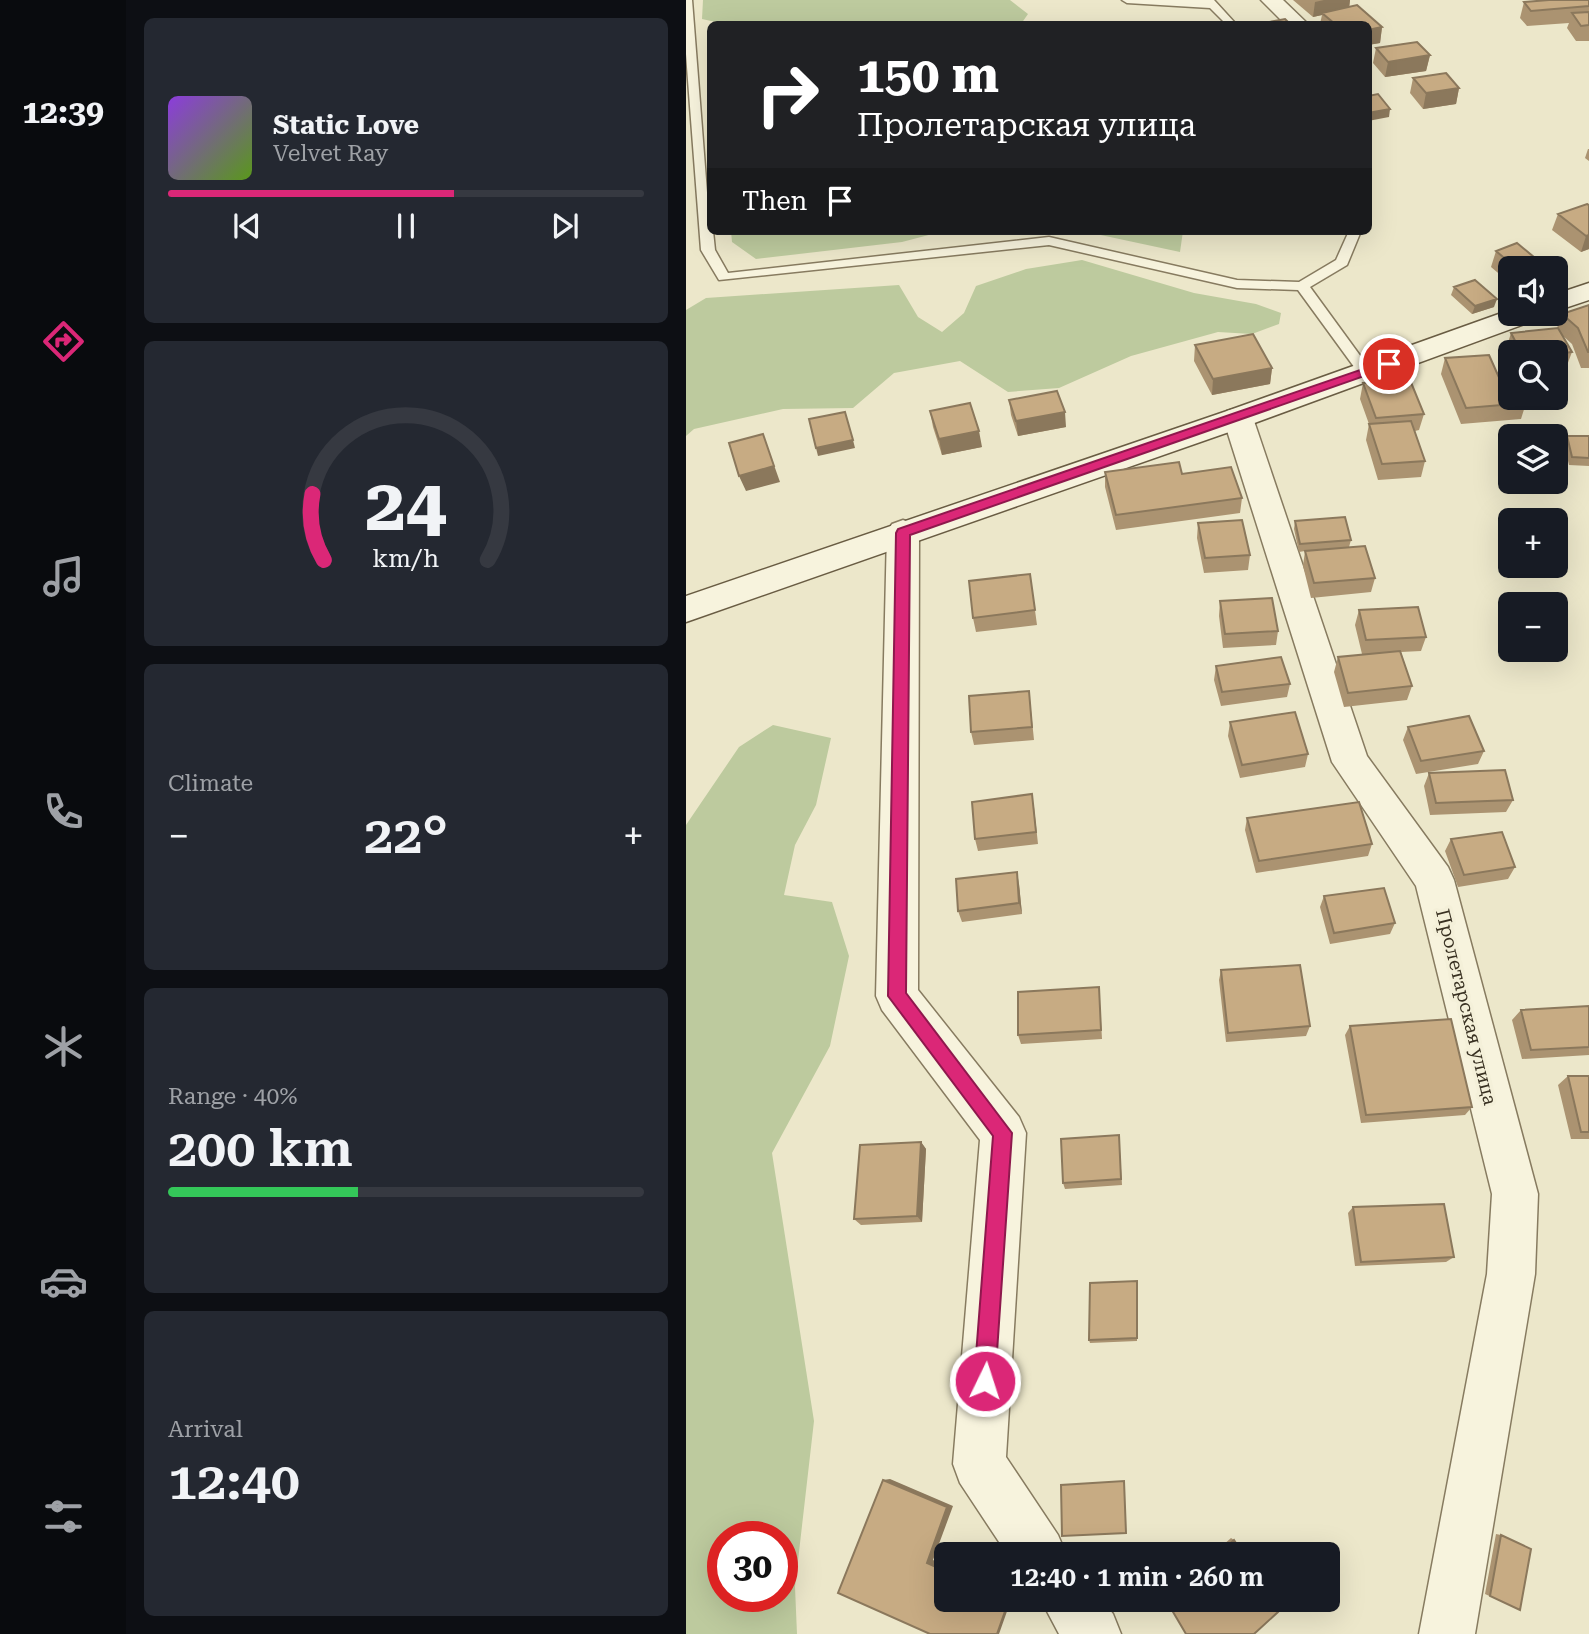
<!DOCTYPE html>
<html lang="en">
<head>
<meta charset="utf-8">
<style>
	:root { --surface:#171b24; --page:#242831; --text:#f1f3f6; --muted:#9ea1a6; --line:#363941; --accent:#db2777 }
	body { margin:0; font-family:"Roboto Serif",serif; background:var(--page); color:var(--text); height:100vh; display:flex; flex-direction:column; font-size:26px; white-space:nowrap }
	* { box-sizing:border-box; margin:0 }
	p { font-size:23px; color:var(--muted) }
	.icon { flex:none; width:38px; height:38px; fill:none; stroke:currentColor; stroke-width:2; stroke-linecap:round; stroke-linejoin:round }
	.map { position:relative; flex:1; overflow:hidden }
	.drawer { display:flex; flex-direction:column; gap:18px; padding:18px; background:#0d0f14; width:560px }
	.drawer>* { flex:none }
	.top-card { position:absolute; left:21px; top:21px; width:665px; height:214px; border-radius:10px; box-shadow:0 7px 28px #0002; background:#202124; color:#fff; overflow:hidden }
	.buttons { position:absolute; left:812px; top:256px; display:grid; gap:14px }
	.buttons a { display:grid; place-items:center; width:70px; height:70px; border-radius:10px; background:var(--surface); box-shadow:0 7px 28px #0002; font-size:35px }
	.speed { position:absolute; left:21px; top:1521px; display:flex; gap:14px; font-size:35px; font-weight:700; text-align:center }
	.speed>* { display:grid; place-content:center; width:91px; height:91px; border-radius:50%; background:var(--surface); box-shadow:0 7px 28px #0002; line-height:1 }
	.speed .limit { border:10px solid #d22; background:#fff; color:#111 }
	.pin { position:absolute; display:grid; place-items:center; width:60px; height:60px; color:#fff; margin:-30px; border:4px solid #fff; border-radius:50%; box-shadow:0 2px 7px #0007 }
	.me { position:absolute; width:77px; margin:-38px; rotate:4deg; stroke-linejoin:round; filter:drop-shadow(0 0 5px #0008) }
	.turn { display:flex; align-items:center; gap:24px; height:147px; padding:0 35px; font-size:32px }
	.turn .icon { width:91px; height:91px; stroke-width:2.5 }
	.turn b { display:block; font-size:49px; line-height:60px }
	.then { display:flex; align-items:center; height:66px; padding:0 35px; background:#0003; gap:14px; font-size:26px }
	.big { font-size:52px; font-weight:600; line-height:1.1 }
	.drawer .card { flex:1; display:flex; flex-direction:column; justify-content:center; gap:10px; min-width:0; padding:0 24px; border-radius:10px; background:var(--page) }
	.drawer .dial { align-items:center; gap:0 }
	.dial svg { height:182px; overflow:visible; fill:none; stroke:var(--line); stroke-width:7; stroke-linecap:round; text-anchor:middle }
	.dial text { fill:var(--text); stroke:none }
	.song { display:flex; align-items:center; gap:21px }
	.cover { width:84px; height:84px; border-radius:10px; background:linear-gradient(135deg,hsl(270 70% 55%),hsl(90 70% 35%)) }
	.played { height:7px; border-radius:4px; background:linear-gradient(90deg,var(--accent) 60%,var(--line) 60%) }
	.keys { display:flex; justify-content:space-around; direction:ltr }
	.heat { display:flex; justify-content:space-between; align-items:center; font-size:38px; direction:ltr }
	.charge { height:10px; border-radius:5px; background:linear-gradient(90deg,#34c759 40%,var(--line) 0) }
	.trip { position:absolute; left:248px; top:1542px; width:406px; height:70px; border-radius:10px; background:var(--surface); box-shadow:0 7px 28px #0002; font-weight:600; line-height:70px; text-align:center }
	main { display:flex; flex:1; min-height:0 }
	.tab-bar { display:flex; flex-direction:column; width:126px; justify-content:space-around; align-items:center; background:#090b0e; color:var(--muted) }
	.tab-bar .icon { width:49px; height:49px }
	.tab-bar .active { color:var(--accent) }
	.tab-bar b { font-size:32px; color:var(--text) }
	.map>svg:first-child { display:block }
	.green { fill:#bdca9e; fill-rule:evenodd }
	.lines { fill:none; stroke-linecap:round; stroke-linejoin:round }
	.lane-casing { stroke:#877b60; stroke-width:3 }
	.street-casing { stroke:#877b60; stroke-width:3 }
	.secondary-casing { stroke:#695c43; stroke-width:3 }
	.lane { fill:#f7f3dd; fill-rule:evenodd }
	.street { fill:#f7f3dd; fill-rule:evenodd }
	.secondary { fill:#f7f3dd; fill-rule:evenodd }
	.wall { fill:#ab9371 }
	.shaded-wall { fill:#8b785c }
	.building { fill:#c7ab83; stroke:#8b785c; stroke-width:2 }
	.route { fill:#db2777; stroke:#8e194d; stroke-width:2 }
	.labels { text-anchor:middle; stroke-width:7; stroke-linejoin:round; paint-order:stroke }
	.street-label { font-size:19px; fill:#393122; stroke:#f4f0d9 }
</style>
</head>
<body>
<main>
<nav class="tab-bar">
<b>12:39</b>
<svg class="icon active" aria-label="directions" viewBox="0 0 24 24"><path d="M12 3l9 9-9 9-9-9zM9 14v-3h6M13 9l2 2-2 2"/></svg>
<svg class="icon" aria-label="music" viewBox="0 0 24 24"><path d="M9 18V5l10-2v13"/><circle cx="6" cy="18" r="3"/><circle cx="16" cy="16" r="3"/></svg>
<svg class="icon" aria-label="phone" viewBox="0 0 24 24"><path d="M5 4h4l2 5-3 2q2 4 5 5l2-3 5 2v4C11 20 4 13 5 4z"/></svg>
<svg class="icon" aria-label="climate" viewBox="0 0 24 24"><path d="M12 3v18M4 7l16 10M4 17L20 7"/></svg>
<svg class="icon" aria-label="car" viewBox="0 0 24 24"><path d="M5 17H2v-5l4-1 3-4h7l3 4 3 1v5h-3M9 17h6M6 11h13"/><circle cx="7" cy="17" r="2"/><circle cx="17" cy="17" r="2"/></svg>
<svg class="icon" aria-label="filters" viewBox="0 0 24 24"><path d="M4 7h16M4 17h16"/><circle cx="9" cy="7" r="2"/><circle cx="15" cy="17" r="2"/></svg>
</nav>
<section class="drawer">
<div class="card">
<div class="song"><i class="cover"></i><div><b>Static Love</b><p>Velvet Ray</p></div></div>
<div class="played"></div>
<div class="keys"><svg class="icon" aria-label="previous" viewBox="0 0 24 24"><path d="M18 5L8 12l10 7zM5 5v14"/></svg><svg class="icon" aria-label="pause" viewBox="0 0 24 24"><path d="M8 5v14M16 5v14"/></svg><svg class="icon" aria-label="next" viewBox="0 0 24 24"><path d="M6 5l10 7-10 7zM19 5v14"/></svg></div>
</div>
<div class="card dial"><svg viewBox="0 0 100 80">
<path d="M14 69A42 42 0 1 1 86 69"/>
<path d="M14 69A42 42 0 0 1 9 40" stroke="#db2777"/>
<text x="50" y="56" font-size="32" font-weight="700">24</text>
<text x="50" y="72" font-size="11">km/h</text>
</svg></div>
<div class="card"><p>Climate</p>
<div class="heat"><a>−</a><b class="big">22°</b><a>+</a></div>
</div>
<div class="card"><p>Range · 40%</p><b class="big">200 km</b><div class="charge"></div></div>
<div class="card"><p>Arrival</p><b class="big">12:40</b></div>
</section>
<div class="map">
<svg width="903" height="1634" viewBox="0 0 903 1634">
	<rect width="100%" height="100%" fill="#ece7ca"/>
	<path class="green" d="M 17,0 L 324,0 L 342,14 L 335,24 L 39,24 L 16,19 Z
		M 45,231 L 258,231 L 216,242 L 70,259 L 46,242 Z
		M 396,231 L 497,231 L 494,252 Z
		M 396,260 L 508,293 L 570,304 L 595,313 L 593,324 L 566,334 L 532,332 L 445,356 L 373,388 L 322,392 L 274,361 L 208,373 L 167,408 L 97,409 L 8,429 L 0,436 L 0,310 L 20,298 L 213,285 L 232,317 L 256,332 L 278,313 L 290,286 L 340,269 Z
		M 87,725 L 145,738 L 130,805 L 109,845 L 98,895 L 146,902 L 163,956 L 144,1046 L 86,1153 L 128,1421 L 109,1587 L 111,1634 L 0,1634 L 0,825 L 53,747 ZM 37,1536 L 96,1536 L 96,1596 L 37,1596 Z"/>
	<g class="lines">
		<defs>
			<path id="lane" d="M 0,0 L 6,0 L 24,231 L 27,231 L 29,250 L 42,273 L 363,237 L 551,280 L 613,282 L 650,260 L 663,231 L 675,231 L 661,265 L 624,287 L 686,372 L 684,375 L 674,375 L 612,290 L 551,288 L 363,245 L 33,280 L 15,250 L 0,54 Z
				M 436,0 L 528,0 L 550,24 L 540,24 L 524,8 L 441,3 Z"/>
			<path id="street" d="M 575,0 L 597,0 L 622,24 L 599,24 Z
				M 552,408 L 563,411 L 567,418 L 681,756 L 762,867 L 768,880 L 852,1194 L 849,1274 L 789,1634 L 733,1634 L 801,1274 L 806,1194 L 730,886 L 646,762 L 537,418 L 541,411 Z
				M 217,520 L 228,524 L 233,532 L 232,990 L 333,1117 L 340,1133 L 320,1457 L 372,1535 L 380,1554 L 321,1554 L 274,1483 L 267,1464 L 294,1140 L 196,1010 L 190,996 L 201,532 L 206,524 Z
				M 355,1600 L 416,1600 L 427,1614 L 435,1634 L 373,1634 Z"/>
			<path id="secondary" d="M 903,283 L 903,300 L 870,311 L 870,294 Z
				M 824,310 L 824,313 L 856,313 L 852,319 L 563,425 L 0,622 L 0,596 L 541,411 Z"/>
		</defs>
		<use href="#lane" class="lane-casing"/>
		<use href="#street" class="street-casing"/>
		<use href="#secondary" class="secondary-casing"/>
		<use href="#lane" class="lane"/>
		<use href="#street" class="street"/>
		<use href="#secondary" class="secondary"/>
	</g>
	<path class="wall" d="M 607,0 L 664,0 L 663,7 L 671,5 L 696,27 L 694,43 L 682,45 L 682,24 L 634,24 L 636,15 L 627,17 Z
		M 903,0 L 903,41 L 890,41 L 881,28 L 883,23 L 841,26 L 834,18 L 838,2 Z
		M 690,48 L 744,55 L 740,71 L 699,77 L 687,63 Z
		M 727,78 L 773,88 L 770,104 L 737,109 L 724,93 Z
		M 902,149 L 903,149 L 903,161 L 899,158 Z
		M 903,205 L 903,249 L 895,252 L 866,230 L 872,214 Z
		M 810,251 L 859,268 L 824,268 L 824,283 L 805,267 Z
		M 768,287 L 808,307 L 786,314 L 765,295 Z
		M 903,305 L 903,368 L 895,368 L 886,344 L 876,335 L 886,352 L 880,368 L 870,369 L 870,352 L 824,352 L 824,358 L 820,349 L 825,333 L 871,328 L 876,314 Z
		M 509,345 L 586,368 L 584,384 L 526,395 L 508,361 Z
		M 759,358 L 815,382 L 840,403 L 835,419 L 775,424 L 755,374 Z
		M 677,383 L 738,414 L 733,430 L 729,431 L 739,461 L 735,477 L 692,480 L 680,440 L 683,424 L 674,399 Z
		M 323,400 L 380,427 L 332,436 L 325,415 Z
		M 244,411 L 296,447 L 256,455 L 247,427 Z
		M 881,436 L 903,436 L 903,466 L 883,465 L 878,444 Z
		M 419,472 L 496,474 L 556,498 L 554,513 L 430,530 L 419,487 Z
		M 609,521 L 665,540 L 663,547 L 689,578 L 685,592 L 625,598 L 617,566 L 619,551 L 613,552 L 608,529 Z
		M 512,523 L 564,555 L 562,570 L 518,573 L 511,538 Z
		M 344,574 L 351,625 L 290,632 L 287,618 Z
		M 534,601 L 592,631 L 590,645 L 537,648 L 533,616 Z
		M 673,610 L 740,637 L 735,651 L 715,652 L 726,686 L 721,700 L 658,707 L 648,672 L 652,657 L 690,654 L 676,654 L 669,625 Z
		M 530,666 L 604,684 L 601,697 L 535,706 L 528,680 Z
		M 343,691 L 348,740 L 288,745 L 285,732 Z
		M 544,722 L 622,754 L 619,767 L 554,778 L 542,736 Z
		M 722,727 L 798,751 L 792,764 L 730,774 L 717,740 Z
		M 743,773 L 827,800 L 820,812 L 744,815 L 738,786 Z
		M 348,807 L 352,844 L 292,851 L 289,839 Z
		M 561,818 L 686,844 L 682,856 L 570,873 L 559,830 Z
		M 765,839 L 829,867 L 822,879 L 772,887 L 759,851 Z
		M 333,884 L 336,914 L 276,922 L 272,911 Z
		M 638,896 L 709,923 L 704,934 L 644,944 L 634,907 Z
		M 535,970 L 624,1026 L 620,1036 L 540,1042 L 533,980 Z
		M 413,987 L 416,1039 L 335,1044 L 332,1035 Z
		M 903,1006 L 903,1055 L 836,1059 L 826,1020 L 835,1010 Z
		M 664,1026 L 786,1107 L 779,1115 L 675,1123 L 659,1035 Z
		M 882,1076 L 903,1076 L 903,1139 L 885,1139 L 872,1085 Z
		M 433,1135 L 436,1185 L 379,1189 L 377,1183 Z
		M 235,1142 L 240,1149 L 236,1222 L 175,1225 L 168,1219 Z
		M 667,1207 L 768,1257 L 760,1262 L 669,1266 L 662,1213 Z
		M 451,1281 L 451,1341 L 404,1343 L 403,1340 Z
		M 810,1534 L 815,1535 L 834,1610 L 799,1594 Z
		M 545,1538 L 548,1540 L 557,1554 L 527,1554 Z"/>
	<path class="shaded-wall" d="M 638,0 L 664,0 L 663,9 L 636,13 L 636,15 L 627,17 L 629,2 Z
		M 696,27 L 694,43 L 682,45 L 682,30 Z
		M 744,55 L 740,71 L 699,77 L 702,62 Z
		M 773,88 L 770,104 L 737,109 L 740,93 Z
		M 704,109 L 703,117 L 682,121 L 682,113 Z
		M 903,235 L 903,249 L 895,252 L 900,236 Z
		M 811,299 L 808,307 L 786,314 L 789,306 Z
		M 586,368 L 584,384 L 526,395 L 527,379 Z
		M 379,412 L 380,427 L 332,436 L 330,421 Z
		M 293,431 L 296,447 L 256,455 L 253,439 Z
		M 77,434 L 94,482 L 60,491 L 53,476 Z
		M 167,440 L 169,448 L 132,456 L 130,448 Z
		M 331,872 L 333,884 L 336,914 L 333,903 Z
		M 235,1142 L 240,1149 L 236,1222 L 231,1216 Z
		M 204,1479 L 267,1506 L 247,1560 L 261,1567 L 261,1572 L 241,1563 L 197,1480 Z
		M 323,1600 L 325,1600 L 313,1634 L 311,1634 Z"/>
	<path class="building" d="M 863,0 L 903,0 L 903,6 L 845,11 L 838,2 Z
		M 671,5 L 696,27 L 682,30 L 682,24 L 649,24 L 636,13 Z
		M 903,12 L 903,25 L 895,26 L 886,13 Z
		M 599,19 L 604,24 L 580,24 L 578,23 Z
		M 731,42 L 744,55 L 702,62 L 690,48 Z
		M 760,73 L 773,88 L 740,93 L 727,78 Z
		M 692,94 L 704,109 L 682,113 L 682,96 Z
		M 901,204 L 903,205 L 903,235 L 900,236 L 872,214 Z
		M 831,243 L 860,267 L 857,268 L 830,268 L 810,251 Z
		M 789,280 L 811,299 L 789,306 L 768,287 Z
		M 903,305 L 903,352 L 902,352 L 892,328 L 876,314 Z
		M 872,328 L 886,352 L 870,354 L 870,352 L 835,352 L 825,333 Z
		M 567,334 L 586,368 L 527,379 L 509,345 Z
		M 803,355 L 815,382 L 824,382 L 824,397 L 838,397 L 840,403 L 780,408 L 759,358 Z
		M 724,380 L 738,414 L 690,418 L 677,383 Z
		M 371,391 L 379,412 L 330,421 L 323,400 Z
		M 284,403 L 293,431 L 253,439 L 244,411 Z
		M 159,412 L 167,440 L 130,448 L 123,419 Z
		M 725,421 L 739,461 L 696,464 L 683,424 Z
		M 77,434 L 88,466 L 53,476 L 43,443 Z
		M 881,436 L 903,436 L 903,458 L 886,457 Z
		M 493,462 L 496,474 L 545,467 L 556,498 L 430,515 L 419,472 Z
		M 659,517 L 665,540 L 614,544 L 609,521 Z
		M 556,520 L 564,555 L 519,558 L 512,523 Z
		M 679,546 L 689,578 L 628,583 L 619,551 Z
		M 344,574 L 349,610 L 287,618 L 283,581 Z
		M 586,598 L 592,631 L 539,634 L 534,601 Z
		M 732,607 L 740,637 L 680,640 L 673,610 Z
		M 714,651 L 726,686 L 662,693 L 652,657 Z
		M 595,657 L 604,684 L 536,692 L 530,666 Z
		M 343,691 L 346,727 L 285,732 L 283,696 Z
		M 609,712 L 622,754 L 556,765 L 544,722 Z
		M 783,716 L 798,751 L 735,761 L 722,727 Z
		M 819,770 L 827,800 L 750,803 L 743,773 Z
		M 346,794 L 350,832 L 289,839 L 286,802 Z
		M 673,802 L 686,844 L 573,861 L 561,818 Z
		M 816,832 L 829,867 L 778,875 L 765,839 Z
		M 331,872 L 333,903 L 272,911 L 270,879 Z
		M 698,888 L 709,923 L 648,933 L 638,896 Z
		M 614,965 L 624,1026 L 542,1033 L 535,970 Z
		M 413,987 L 415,1030 L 332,1035 L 332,992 Z
		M 903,1006 L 903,1047 L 845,1050 L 835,1010 Z
		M 765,1019 L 786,1107 L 680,1115 L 664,1026 Z
		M 882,1076 L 903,1076 L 903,1132 L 895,1132 Z
		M 433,1135 L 435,1179 L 377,1183 L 375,1139 Z
		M 235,1142 L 231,1216 L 168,1219 L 174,1145 Z
		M 758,1204 L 768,1257 L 675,1262 L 667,1207 Z
		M 451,1281 L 451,1338 L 403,1340 L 404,1283 Z
		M 197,1480 L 261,1507 L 241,1563 L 261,1572 L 261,1600 L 323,1600 L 311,1634 L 244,1634 L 152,1593 Z
		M 438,1481 L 440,1533 L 376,1536 L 375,1485 Z
		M 815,1535 L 845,1549 L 834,1610 L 804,1596 Z
		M 548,1540 L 557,1554 L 532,1554 Z
		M 480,1600 L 585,1600 L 592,1612 L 568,1634 L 500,1634 Z"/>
	<path class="route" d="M 703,360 L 709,364 L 707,366 L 224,535 L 220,993 L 326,1133 L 309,1381 L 306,1389 L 299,1392 L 291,1389 L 288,1381 L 307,1136 L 202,996 L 210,533 L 212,529 Z"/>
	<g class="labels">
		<g class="street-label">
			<text transform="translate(781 1007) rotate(76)" y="7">Пролетарская улица</text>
		</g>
	</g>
</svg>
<div class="buttons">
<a><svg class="icon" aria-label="sound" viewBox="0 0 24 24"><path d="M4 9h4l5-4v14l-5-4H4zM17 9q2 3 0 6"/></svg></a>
<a><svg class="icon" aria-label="search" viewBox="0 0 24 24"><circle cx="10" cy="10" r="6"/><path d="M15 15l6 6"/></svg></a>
<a><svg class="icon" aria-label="layers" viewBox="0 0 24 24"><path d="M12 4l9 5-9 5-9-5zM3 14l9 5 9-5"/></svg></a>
<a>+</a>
<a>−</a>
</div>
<div class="speed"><div class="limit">30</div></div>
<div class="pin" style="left:703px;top:364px;background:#d93025"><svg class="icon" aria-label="arrive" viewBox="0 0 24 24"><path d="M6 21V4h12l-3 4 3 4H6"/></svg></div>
<svg class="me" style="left:299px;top:1381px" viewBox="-20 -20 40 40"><circle r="17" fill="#db2777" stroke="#fff" stroke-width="3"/><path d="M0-11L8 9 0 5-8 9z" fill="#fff"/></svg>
<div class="trip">12:40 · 1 min · 260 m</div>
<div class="top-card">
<div class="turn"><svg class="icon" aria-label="right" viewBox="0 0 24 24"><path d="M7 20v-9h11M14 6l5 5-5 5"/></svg><div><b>150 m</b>Пролетарская улица</div></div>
<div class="then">Then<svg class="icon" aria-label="arrive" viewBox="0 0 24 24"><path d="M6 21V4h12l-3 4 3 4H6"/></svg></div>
</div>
</div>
</main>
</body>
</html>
